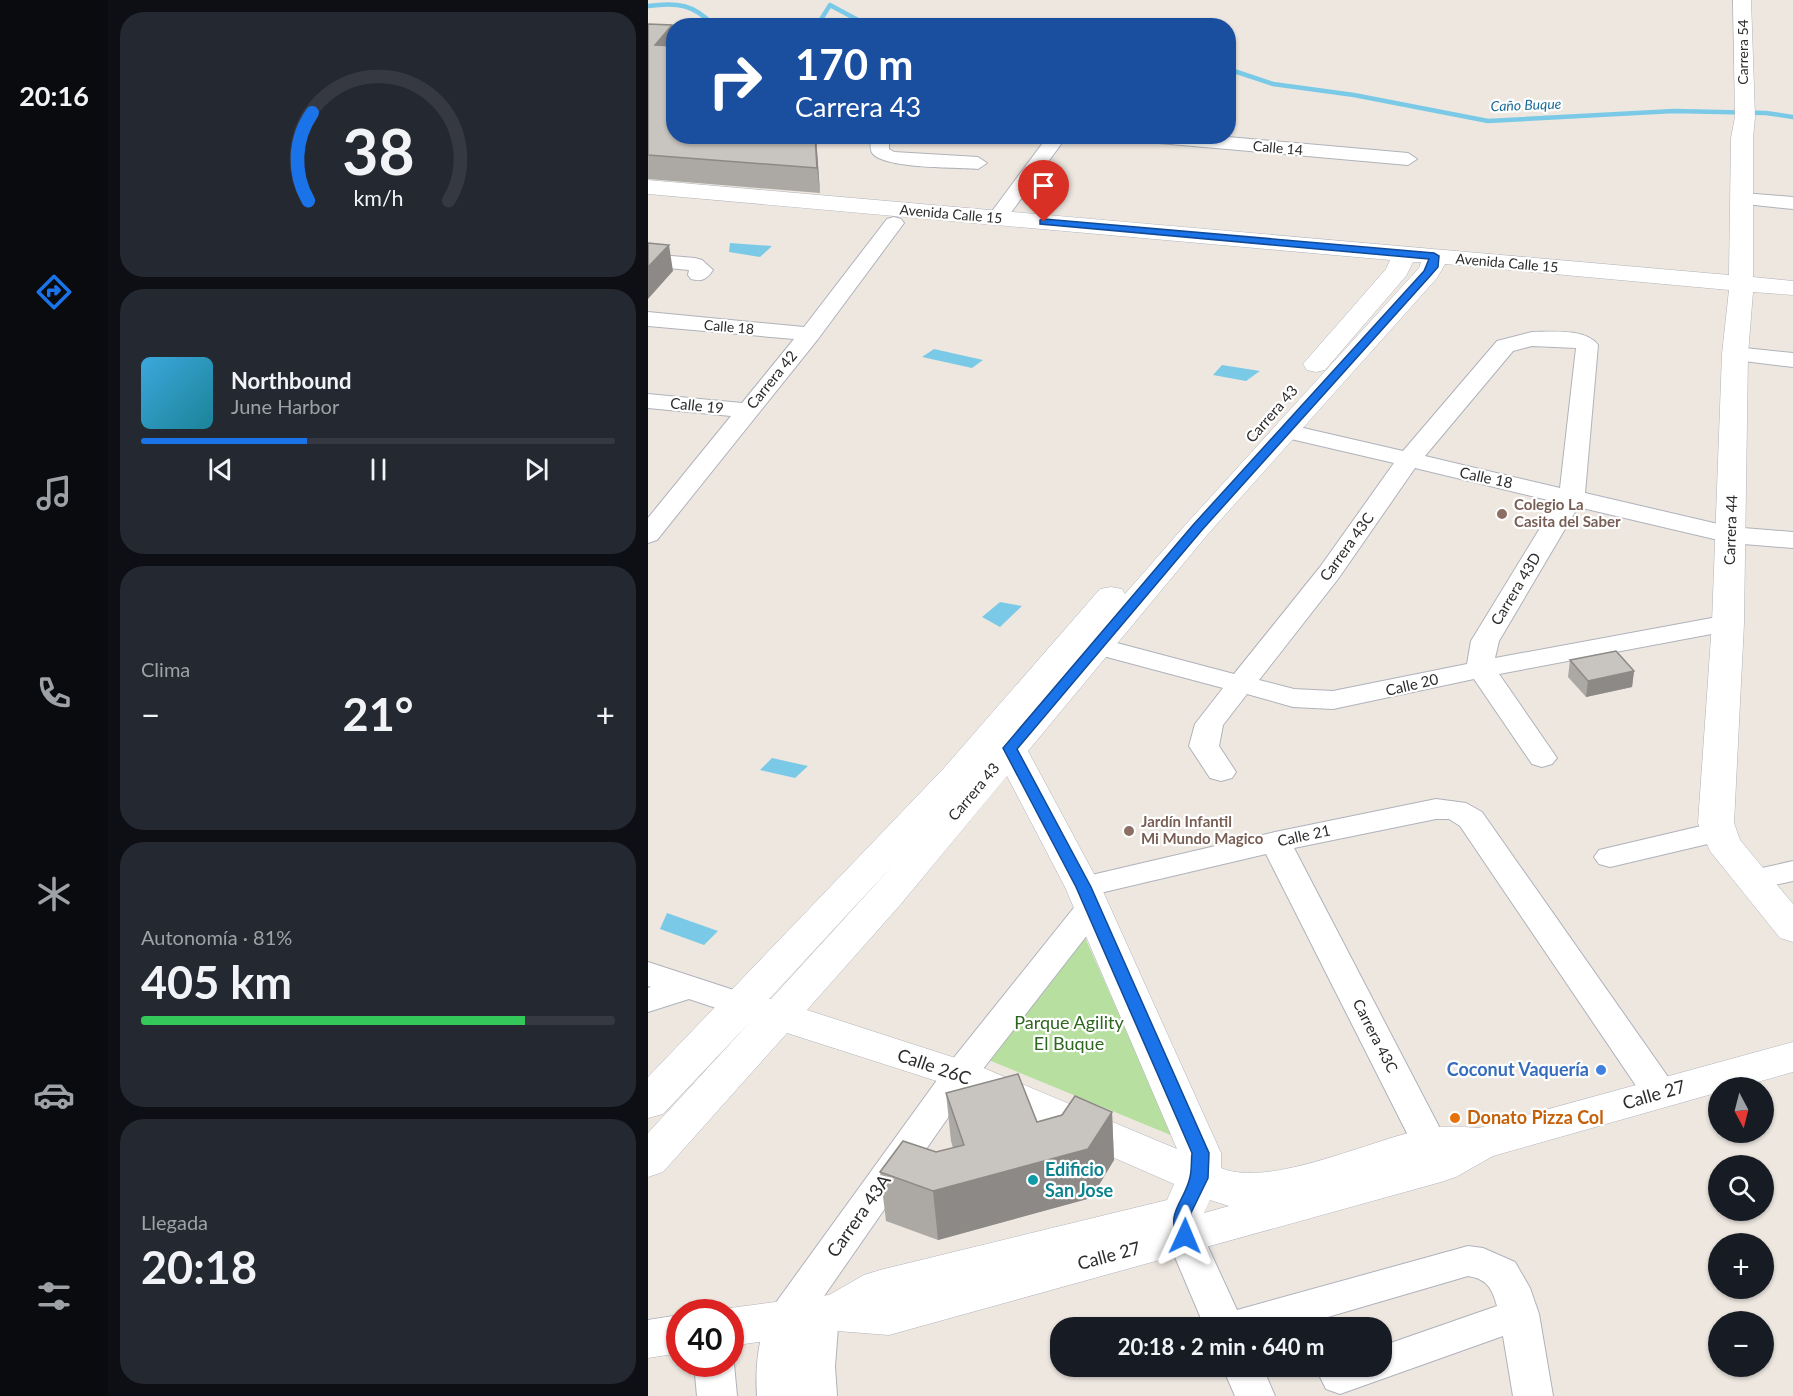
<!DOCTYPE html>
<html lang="es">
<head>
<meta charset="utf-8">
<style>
	:root { --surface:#171b24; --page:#242831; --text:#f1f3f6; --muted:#9ea1a6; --line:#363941; --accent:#1a73e8 }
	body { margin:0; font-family:Lato,sans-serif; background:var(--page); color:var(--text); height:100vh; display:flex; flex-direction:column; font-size:22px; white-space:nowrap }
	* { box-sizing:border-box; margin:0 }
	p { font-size:20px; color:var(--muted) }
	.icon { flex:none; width:33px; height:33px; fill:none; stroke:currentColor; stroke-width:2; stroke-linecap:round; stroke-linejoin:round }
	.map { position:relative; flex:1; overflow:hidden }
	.side { display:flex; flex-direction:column; gap:12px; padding:12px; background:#0d0f14; width:540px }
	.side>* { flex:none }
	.banner { position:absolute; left:18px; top:18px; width:570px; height:126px; border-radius:24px; box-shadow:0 2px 4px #0004; background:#1a4fa0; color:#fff; overflow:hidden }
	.needle { width:39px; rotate:173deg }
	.controls { position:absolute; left:1060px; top:1077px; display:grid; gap:12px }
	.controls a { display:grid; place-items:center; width:66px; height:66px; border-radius:50%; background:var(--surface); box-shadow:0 2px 4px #0004; font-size:30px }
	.speed { position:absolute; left:18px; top:1299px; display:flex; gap:12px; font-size:30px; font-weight:700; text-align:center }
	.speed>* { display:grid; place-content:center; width:78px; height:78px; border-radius:50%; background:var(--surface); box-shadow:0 2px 4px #0004; line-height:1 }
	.speed .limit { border:9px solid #d22; background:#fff; color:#111 }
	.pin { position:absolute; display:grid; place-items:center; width:51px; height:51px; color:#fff; margin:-62px -26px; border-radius:50% 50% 50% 0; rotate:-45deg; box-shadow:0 0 6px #0007 }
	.pin .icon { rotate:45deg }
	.me { position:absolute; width:66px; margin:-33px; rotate:1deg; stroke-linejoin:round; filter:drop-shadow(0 0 4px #0008) }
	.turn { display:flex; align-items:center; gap:21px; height:126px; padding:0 30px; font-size:27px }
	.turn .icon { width:78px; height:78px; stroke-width:2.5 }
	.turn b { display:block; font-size:42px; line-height:51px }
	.big { font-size:45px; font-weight:700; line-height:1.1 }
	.side .card { flex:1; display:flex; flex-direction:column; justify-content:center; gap:9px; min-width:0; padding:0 21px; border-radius:24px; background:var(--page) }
	.side .dial { align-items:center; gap:0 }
	.dial svg { height:156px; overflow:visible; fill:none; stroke:var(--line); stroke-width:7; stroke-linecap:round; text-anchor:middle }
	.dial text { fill:var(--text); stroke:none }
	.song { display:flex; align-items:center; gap:18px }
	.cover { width:72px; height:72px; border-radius:9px; background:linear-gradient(135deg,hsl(200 70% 55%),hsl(190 70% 35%)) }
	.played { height:6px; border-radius:3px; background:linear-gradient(90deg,var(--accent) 35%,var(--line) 35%) }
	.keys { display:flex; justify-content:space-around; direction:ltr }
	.heat { display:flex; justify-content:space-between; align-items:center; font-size:33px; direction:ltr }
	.charge { height:9px; border-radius:4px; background:linear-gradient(90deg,#34c759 81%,var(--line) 0) }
	.trip { position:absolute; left:402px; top:1317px; width:342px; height:60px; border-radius:24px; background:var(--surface); box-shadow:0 2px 4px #0004; font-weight:700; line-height:60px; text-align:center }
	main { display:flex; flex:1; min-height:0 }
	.tabs { display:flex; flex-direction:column; width:108px; justify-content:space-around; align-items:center; background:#090b0e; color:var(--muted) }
	.tabs .icon { width:42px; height:42px }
	.tabs .on { color:var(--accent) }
	.tabs b { font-size:27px; color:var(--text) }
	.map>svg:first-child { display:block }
	.green { fill:#b6dfa0 }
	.water { fill:#7acae7 }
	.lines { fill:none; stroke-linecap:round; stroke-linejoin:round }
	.stream { stroke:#7acae7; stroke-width:4.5 }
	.street-casing { stroke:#b0b2bb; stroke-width:2 }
	.secondary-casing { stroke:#b0b2bb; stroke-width:1 }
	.street { fill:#fff; fill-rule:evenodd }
	.secondary { fill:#fff; fill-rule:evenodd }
	.wall { fill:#aca9a4 }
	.shaded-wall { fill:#8c8986 }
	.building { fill:#c8c4bf; stroke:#8c8986; stroke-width:1.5 }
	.route { fill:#1a73e8; stroke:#114b97; stroke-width:1.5 }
	.education-dot { fill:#8d6e63; stroke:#fff; stroke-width:2 }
	.shop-dot { fill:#3f7fe0; stroke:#fff; stroke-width:2 }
	.food-dot { fill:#e8710a; stroke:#fff; stroke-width:2 }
	.culture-dot { fill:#0f9aa8; stroke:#fff; stroke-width:2 }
	.labels { text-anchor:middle; stroke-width:4.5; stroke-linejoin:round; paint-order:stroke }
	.far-street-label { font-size:14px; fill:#2c2c2c; stroke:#fff }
	.far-water-label { font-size:14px; font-style:italic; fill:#166a96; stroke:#fff }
	.street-label { font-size:15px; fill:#2c2c2c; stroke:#fff }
	.education-label { font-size:15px; font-weight:bold; fill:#785e54; stroke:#fff; text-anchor:start }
	.near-park-label { font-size:18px; fill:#2e6620; stroke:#fff }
	.near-street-label { font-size:18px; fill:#2c2c2c; stroke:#fff }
	.near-shop-label { font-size:18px; font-weight:bold; fill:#366cbe; stroke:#fff; text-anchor:end }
	.near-food-label { font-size:18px; font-weight:bold; fill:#c56008; stroke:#fff; text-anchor:start }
	.near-culture-label { font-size:18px; font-weight:bold; fill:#0d838f; stroke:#fff; text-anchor:start }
</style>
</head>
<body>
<main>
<nav class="tabs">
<b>20:16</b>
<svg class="icon on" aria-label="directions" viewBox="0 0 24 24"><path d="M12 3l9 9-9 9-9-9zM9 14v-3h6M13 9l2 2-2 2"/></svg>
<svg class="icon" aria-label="music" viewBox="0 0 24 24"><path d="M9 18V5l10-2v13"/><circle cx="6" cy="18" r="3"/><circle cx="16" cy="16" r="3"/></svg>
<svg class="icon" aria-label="phone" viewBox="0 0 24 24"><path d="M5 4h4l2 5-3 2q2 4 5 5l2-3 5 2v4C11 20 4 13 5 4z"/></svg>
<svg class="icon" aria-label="climate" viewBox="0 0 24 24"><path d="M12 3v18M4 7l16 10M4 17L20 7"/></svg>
<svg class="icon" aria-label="car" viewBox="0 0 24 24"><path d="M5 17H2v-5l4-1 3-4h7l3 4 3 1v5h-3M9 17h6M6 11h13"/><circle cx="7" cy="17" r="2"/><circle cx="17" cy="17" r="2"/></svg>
<svg class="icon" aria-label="filters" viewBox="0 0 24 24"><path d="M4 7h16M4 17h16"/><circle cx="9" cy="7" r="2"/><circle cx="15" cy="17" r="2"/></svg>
</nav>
<section class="side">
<div class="card dial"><svg viewBox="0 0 100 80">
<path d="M14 69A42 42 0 1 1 86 69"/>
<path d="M14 69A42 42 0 0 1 16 24" stroke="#1a73e8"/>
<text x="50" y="56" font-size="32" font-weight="700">38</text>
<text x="50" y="72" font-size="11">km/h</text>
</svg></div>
<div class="card">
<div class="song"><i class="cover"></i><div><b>Northbound</b><p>June Harbor</p></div></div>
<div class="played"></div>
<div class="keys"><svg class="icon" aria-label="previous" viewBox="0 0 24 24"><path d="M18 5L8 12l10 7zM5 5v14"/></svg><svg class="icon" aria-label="pause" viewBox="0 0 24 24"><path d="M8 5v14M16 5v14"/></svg><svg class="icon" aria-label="next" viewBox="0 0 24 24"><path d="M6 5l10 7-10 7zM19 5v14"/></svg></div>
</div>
<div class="card"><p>Clima</p>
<div class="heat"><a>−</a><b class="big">21°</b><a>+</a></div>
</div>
<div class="card"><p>Autonomía · 81%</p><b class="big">405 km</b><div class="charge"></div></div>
<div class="card"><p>Llegada</p><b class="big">20:18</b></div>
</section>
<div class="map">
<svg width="1145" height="1396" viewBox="0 0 1145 1396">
	<rect width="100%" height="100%" fill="#ede7e0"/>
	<path class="green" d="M 435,933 L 525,1136 L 331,1056 Z"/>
	<path class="water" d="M 82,243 L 124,246 L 112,257 L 81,252 Z
		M 286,349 L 335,360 L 324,368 L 274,357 Z
		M 574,365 L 612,371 L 598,381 L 565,375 Z
		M 352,602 L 374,606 L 352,627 L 334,617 Z
		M 124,758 L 160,766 L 147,778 L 112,770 Z
		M 19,913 L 70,931 L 56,945 L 12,929 Z"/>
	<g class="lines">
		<path class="stream" d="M 0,6 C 29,2 46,4 66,26
			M 169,26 L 182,5 L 221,26
			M 580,69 L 625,84 L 706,95 L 840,121 L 1026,111 L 1118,113 L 1145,117"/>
		<defs>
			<path id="street" d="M 223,136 L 241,136 L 241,149 L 246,152 L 330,157 L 339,163 L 330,169 C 308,167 239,169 225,154 C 221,150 223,142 223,136 Z
				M 400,136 L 419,136 L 356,222 L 342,222 L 339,218 Z
				M 491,136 L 569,136 L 760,153 L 769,159 L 760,165 L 500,142 Z
				M 1095,193 L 1145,197 L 1145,209 L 1088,203 L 1085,199 L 1088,195 Z
				M 246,217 L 253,219 L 256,223 L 170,339 L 9,540 L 0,543 L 0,518 L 83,416 L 0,408 L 0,394 L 94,403 L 146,339 L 0,326 L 0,312 L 156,327 L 239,219 Z
				M 0,254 L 47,258 L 54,260 L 65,270 C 59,279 54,282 43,279 L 40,275 L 41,270 L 0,266 Z
				M 884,332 C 902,332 938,328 950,345 L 937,493 L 1083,527 L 1145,532 L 1145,548 L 1083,543 L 930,507 L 851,641 L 847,658 L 1080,615 L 1090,617 L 1094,623 L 1090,629 L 851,674 L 909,758 L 904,764 L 894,767 L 884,764 L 826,679 L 685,709 L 645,707 L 599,694 L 575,725 L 571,746 L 588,772 L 584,778 L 573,781 L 562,778 L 541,746 L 547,724 L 575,688 L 440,652 L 436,646 L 440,640 L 450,638 L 586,674 L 672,567 L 746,463 L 630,436 L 626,431 L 630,426 L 638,424 L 755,451 L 849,341 ZM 884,346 L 928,348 L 912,488 L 777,456 L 865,351 ZM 767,468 L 908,502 L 823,641 L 819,664 L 685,691 L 646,689 L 611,680 L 690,579 Z
				M 1087,347 L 1145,353 L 1145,367 L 1079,359 L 1076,354 L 1079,349 Z
				M 788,799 L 818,803 L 834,812 L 1025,1084 L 1030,1093 L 1025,1102 L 1012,1106 L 999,1102 L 812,826 L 801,819 L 788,819 L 646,848 L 810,1163 L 805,1173 L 792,1177 L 779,1173 L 774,1163 L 618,854 L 435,897 L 424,894 L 419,887 L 424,880 L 435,877 L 627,832 Z
				M 1070,822 L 1081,825 L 1085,832 L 1081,839 L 962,867 L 951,864 L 946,857 L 951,850 Z
				M 1145,861 L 1145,881 L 1103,890 L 1092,887 L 1087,880 L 1092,873 Z
				M 443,897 L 454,900 L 459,908 L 454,916 L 324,1083 L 174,1299 L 185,1303 L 191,1314 L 187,1366 L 189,1396 L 109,1396 C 107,1365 110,1336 124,1308 L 300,1065 L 432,900 Z
				M 0,962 L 104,996 L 109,1004 L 104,1012 L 92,1016 L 41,999 L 0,1012 L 0,988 L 3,987 L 0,986 Z
				M 537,1221 L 550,1225 L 589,1310 L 820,1246 L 835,1248 L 867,1262 L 882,1288 L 891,1314 L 905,1396 L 865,1396 L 855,1336 L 692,1394 L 678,1389 L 672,1377 L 677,1366 L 734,1366 L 734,1346 L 849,1306 C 844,1288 839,1279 820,1276 L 642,1328 L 557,1328 L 518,1236 L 524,1225 Z
				M 82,1357 L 86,1364 L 89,1396 L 49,1396 L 46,1364 L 82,1364 Z
				M 574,1366 L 614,1366 L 627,1396 L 587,1396 Z"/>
			<path id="secondary" d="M 1085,0 L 1103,0 L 1107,117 L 1105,138 L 1105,277 L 1145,281 L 1145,295 L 1105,292 L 1100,354 L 1096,623 L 1086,823 L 1092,840 L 1145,904 L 1145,942 L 1132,938 L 1062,851 L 1050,823 L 1064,623 L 1074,354 L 1081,290 L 797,264 L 789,278 L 560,534 L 380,751 L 453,887 L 573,1153 L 573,1168 C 622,1189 726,1138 781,1128 C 796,1126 815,1127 831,1128 L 1145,1042 L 1145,1072 L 1088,1088 L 1071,1088 L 1071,1092 L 845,1156 L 808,1177 L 793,1182 L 241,1335 L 189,1331 L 82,1346 L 82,1312 L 69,1312 L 82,1308 L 181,1295 L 216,1275 L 232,1270 L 519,1200 L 526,1184 L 298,1084 L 139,1033 L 15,1172 L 0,1177 L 0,1133 L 103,1021 L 15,1114 L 0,1118 L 0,1077 L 296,768 L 452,589 L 463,587 L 474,589 L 477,594 L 540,522 L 771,268 L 773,262 L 765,262 L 758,276 L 677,370 L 668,372 L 659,370 L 655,364 L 738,269 L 742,260 L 0,194 L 0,180 L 1081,275 L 1083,138 L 1087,117 ZM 359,776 L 417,887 L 529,1149 L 326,1064 L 159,1010 L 252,905 ZM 248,862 L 123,999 L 121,999 ZM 562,1200 L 581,1206 L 556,1213 Z
				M 32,1315 L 32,1353 L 0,1358 L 0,1320 Z"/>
		</defs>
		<use href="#street" class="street-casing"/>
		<use href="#secondary" class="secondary-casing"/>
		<use href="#street" class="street"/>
		<use href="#secondary" class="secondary"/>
	</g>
	<path class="wall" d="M 0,24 L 26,136 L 168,136 L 172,193 L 0,179 Z
		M 922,660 L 986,671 L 984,687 L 938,697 L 920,677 Z
		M 298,1093 L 389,1122 L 464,1112 L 466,1160 L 443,1198 L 290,1240 L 238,1221 L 232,1172 L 288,1152 L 305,1148 L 303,1141 Z"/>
	<path class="shaded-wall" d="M 24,25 L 26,38 L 26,49 L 7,45 Z
		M 167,136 L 168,136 L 172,193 L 169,168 Z
		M 21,245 L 25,271 L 0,299 L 0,267 Z
		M 986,671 L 984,687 L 938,697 L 940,681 Z
		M 464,1112 L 466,1160 L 443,1198 L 290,1240 L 285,1191 Z"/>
	<path class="building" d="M 0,24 L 24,25 L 7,45 L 26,46 L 26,136 L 167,136 L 169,168 L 0,155 Z
		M 0,243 L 21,245 L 0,267 Z
		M 968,651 L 986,671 L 940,681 L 922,660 Z
		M 370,1074 L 389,1122 L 414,1115 L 427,1096 L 464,1112 L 440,1149 L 285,1191 L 232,1172 L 255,1141 L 288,1152 L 316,1145 L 298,1093 Z"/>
	<path class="route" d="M 396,219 L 786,253 L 791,256 L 790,267 L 783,275 L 554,530 L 369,749 L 443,887 L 561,1153 L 560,1178 L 543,1213 L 547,1236 L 544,1241 L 531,1241 C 516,1212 537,1202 542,1177 C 544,1169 543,1160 544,1153 L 428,887 L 355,748 L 545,525 L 776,271 L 781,259 L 392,224 L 392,220 Z"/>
	<g class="education-dot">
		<circle cx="854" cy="514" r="6"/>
		<circle cx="481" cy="831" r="6"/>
	</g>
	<circle class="shop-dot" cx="953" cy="1070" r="6"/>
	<circle class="food-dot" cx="807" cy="1118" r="6"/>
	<circle class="culture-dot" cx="385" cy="1180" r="6"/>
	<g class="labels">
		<g class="far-street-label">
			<text transform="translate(1095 52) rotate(-90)" y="5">Carrera 54</text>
			<text transform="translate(630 148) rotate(5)" y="5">Calle 14</text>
			<text transform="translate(303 214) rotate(5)" y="5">Avenida Calle 15</text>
			<text transform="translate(859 263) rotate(5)" y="5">Avenida Calle 15</text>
			<text transform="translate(81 327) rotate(5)" y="5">Calle 18</text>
		</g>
		<g class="far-water-label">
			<text transform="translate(878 105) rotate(-2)" y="5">Caño Buque</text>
		</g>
		<g class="street-label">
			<text transform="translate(124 380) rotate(-51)" y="5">Carrera 42</text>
			<text transform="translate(49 406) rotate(6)" y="5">Calle 19</text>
			<text transform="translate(624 414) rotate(-49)" y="5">Carrera 43</text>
			<text transform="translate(838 478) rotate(12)" y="5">Calle 18</text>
			<text transform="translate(1083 530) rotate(-88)" y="5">Carrera 44</text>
			<text transform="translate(699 547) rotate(-54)" y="5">Carrera 43C</text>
			<text transform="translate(868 589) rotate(-59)" y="5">Carrera 43D</text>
			<text transform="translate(764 685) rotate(-13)" y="5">Calle 20</text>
			<text transform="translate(326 792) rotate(-50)" y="5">Carrera 43</text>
			<text transform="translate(656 836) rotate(-12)" y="5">Calle 21</text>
			<text transform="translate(727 1036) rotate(63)" y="5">Carrera 43C</text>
		</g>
		<g class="education-label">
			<text x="866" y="510">Colegio La<tspan x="866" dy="17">Casita del Saber</tspan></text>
			<text x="493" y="827">Jardín Infantil<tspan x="493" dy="17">Mi Mundo Magico</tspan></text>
		</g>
		<g class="near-park-label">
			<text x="421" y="1029">Parque Agility<tspan x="421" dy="21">El Buque</tspan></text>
		</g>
		<g class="near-street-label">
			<text transform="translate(286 1067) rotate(19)" y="6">Calle 26C</text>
			<text transform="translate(1006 1095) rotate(-16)" y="6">Calle 27</text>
			<text transform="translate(211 1216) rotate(-55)" y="6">Carrera 43A</text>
			<text transform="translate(461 1256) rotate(-15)" y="6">Calle 27</text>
		</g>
		<g class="near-shop-label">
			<text x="941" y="1076">Coconut Vaquería</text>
		</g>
		<g class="near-food-label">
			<text x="819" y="1124">Donato Pizza Col</text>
		</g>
		<g class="near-culture-label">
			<text x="397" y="1176">Edificio<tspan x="397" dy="21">San Jose</tspan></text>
		</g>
	</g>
</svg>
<div class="controls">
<a><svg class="needle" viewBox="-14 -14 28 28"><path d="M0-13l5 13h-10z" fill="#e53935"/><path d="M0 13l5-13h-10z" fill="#9ea1a6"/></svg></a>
<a><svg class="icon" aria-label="search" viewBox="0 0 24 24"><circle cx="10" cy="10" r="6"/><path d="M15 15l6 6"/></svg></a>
<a>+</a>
<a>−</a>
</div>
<div class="speed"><div class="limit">40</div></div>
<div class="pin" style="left:396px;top:222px;background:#d93025"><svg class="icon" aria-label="arrive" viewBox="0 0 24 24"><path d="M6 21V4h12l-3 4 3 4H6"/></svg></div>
<svg class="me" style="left:537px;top:1236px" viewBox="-20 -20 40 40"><path d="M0-17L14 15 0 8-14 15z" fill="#1a73e8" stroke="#fff" stroke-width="4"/></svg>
<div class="trip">20:18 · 2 min · 640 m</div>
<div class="banner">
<div class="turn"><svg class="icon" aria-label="right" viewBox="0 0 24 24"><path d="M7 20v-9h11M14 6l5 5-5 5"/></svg><div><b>170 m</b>Carrera 43</div></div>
</div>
</div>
</main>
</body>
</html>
